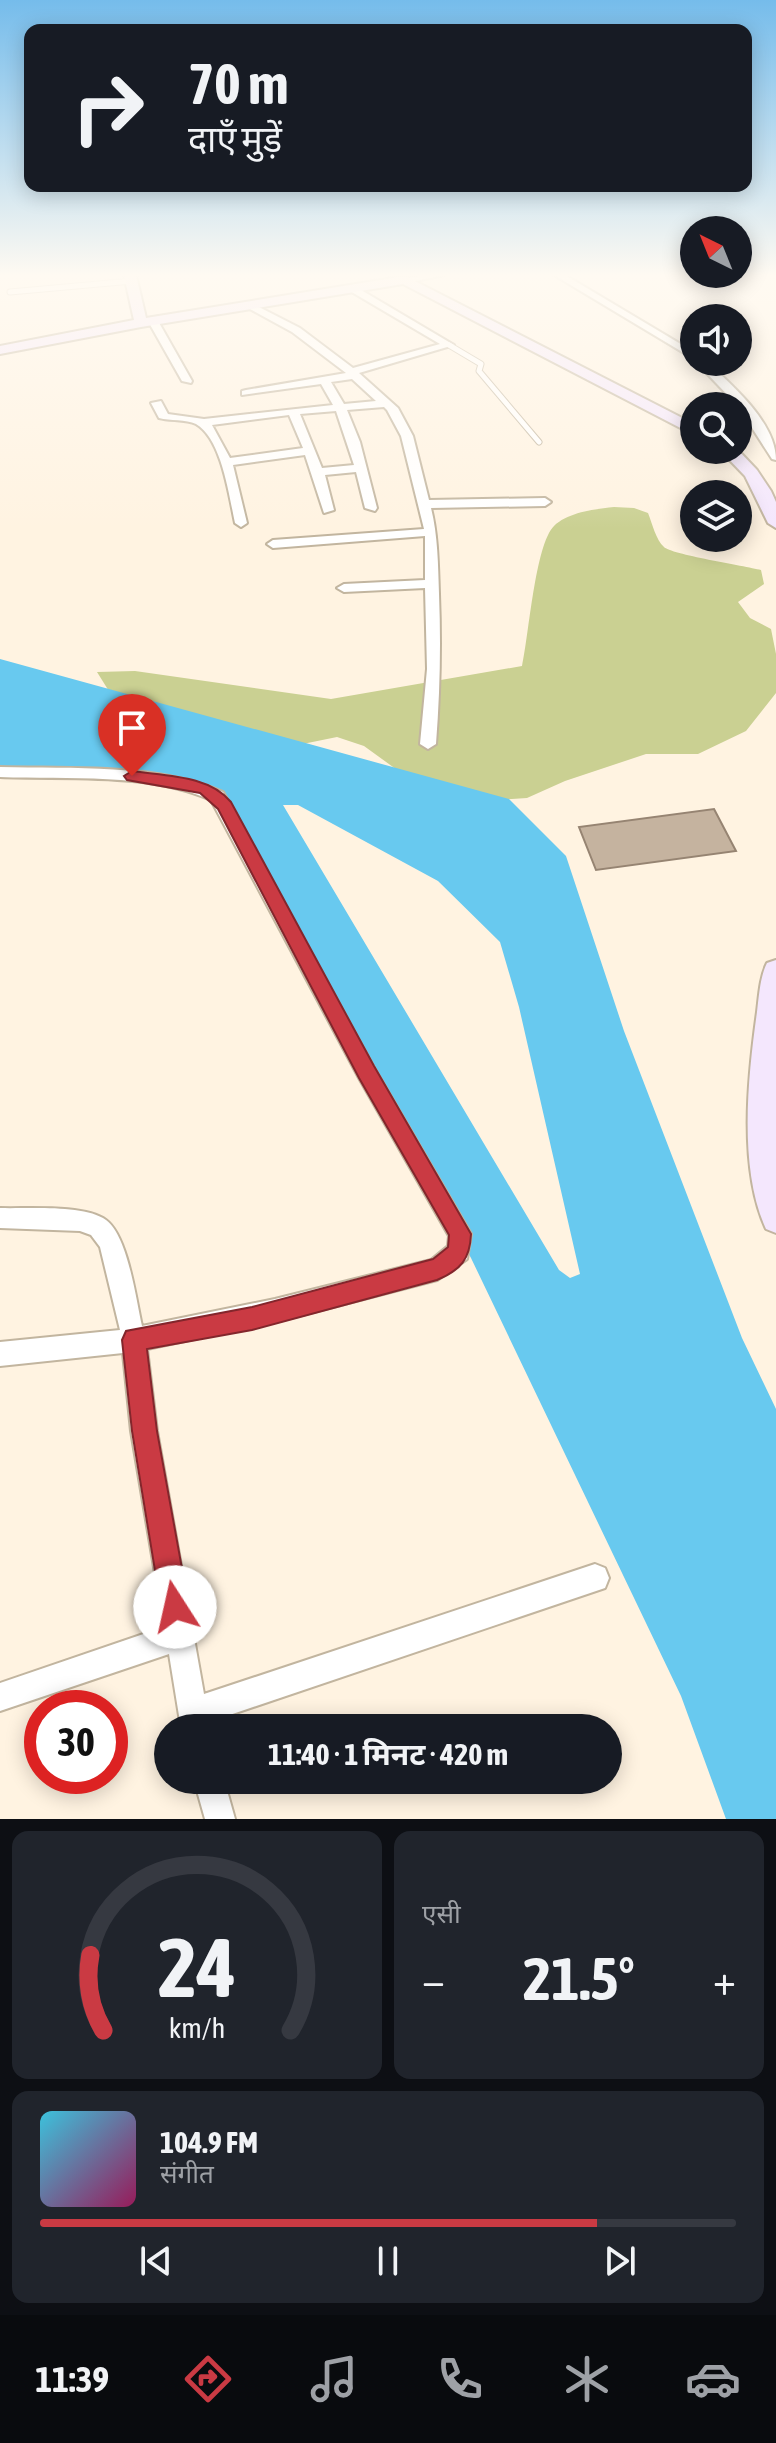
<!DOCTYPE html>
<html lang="hi">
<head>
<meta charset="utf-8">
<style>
	:root { --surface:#171b24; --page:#20242c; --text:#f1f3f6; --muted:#9ea1a6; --line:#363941; --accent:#ca3a43 }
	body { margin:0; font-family:"Asap Condensed","Noto Sans Devanagari",sans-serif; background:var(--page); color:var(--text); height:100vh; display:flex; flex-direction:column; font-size:30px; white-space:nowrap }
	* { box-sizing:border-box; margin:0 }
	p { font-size:26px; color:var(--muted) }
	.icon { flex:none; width:44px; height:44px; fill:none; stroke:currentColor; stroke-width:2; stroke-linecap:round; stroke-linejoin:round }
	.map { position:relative; height:1819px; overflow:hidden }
	.details { display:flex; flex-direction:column; gap:12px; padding:12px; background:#0d0f14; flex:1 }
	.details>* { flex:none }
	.guide { position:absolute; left:24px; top:24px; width:728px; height:168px; border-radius:16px; box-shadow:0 4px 20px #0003; background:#171b24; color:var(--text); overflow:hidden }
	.needle { width:52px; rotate:317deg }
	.controls { position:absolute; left:680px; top:216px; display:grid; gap:16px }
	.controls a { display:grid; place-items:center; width:72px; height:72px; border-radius:50%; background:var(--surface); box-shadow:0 4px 20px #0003; font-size:40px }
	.speed { position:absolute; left:24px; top:1690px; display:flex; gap:16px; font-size:40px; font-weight:700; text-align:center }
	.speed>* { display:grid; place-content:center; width:104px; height:104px; border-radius:50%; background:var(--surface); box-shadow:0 4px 20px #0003; line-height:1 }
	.speed .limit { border:12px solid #d22; background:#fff; color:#111 }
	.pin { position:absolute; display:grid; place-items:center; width:68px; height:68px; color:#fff; margin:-82px -34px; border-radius:50% 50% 50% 0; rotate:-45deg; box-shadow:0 0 8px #0007 }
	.pin .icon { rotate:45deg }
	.me { position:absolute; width:88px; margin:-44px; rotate:350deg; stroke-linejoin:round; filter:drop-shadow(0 0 6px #0008) }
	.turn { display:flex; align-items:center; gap:28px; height:168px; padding:0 32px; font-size:36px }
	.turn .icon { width:104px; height:104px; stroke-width:2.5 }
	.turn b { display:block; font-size:56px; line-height:68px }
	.big { font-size:60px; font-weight:700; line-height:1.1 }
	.details .card { flex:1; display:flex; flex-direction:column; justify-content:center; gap:12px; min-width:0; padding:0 28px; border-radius:16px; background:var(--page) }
	.details .dial { align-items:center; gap:0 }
	.dial svg { height:208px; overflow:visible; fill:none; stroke:var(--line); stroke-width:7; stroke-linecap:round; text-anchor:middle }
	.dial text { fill:var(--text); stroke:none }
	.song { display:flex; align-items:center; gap:24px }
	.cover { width:96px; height:96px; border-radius:12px; background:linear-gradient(135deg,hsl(190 70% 55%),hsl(330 70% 35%)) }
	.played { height:8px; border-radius:4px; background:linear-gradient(90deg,var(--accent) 80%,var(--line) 80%) }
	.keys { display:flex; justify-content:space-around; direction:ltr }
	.heat { display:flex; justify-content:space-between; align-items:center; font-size:44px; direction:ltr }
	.details .tiles { flex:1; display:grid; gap:12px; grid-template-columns:1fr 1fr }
	.card:last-child { grid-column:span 2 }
	.trip { position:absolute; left:154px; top:1714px; width:468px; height:80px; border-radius:40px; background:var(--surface); box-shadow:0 4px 20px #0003; font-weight:700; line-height:80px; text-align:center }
	.tabs { display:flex; height:128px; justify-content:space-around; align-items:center; background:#090b0e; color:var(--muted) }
	.tabs .icon { width:56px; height:56px }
	.tabs .on { color:var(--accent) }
	.tabs b { font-size:36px; color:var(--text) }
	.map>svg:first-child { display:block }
	.green { fill:#cad092 }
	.water { fill:#68c9ef; fill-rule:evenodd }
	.building { fill:#c5b39f; stroke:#968472; stroke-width:2 }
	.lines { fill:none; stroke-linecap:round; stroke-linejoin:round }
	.lane-casing { stroke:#c2b59f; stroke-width:7 }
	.street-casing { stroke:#c2b59f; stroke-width:4 }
	.secondary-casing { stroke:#c2b59f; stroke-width:4 }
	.lane { stroke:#fff; stroke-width:5 }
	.street { fill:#fff; fill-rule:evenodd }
	.secondary { fill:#f4e7fd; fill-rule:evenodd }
	.route { fill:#ca3a43; stroke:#83262c; stroke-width:2 }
</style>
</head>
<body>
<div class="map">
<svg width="776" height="1819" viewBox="0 0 776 1819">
	<rect width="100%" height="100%" fill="#fff3e1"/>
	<path class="green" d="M 614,507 L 634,508 L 648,513 C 652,523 656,540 664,547 C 670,554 745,566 761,570 L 764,584 L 738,602 L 750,618 L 771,629 L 776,654 L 776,693 L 746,731 L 698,754 L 646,754 L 565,781 L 527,798 L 478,801 L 411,780 L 364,746 L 337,737 L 283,748 L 112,696 L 97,672 L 135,671 L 331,699 L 522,666 C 529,635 535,545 554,526 C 568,512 596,509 614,507 Z"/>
	<path class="water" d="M 0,659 L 509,799 L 566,856 L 624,1031 L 742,1338 L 776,1409 L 776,1819 L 726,1819 L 681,1696 L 471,1258 L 223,793 L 103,775 L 0,775 ZM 283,805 L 298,805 L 438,881 L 500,942 L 519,1007 L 580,1274 L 570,1278 L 559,1270 Z"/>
	<path class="building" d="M 714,809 L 736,851 L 596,870 L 579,827 Z"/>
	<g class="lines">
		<defs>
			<path id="lane" d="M 10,292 L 132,281
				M 449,345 L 481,364 L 479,371 L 539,442"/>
			<path id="street" d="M 423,275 L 445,275 L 405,283 L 400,280 Z
				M 554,275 L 565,275 L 694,352 L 694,359 Z
				M 350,287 L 356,287 L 454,345 L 359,373 L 398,408 L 413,436 L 429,500 L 545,498 L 551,502 L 545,506 L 431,508 C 438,536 438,566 439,594 C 441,644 440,693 436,744 L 428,749 L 420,744 L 427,669 L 425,588 L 344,592 L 337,588 L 344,584 L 425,580 L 425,536 L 273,548 L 267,544 L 273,540 L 424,529 L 401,436 L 387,410 L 384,407 L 347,410 L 360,442 L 377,508 L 375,511 L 365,508 L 356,472 L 325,475 L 334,510 L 324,513 L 305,455 L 233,465 L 247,523 L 241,527 L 235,523 C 229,496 222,439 196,424 C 186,419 170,421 159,418 L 151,403 L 161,401 L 168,414 L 204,419 L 333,405 L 321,384 L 242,395 L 242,391 L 246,390 L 346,373 L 292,332 L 248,308 L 246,306 L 251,303 L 300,328 L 353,368 L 440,344 L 350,291 ZM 352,379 L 376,401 L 344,404 L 331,382 ZM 336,411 L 354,465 L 322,468 L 300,414 ZM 289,415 L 303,448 L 230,458 L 212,425 Z
				M 153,318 L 158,321 L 192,381 L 191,383 L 182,381 L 148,321 Z
				M 696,362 L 707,362 C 733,386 776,423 776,460 L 772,459 L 738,406 Z
				M 0,767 C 74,769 154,763 223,792 L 373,1066 L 471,1234 L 467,1259 L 437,1280 L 275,1322 L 147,1349 L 157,1431 L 204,1694 L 595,1564 L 605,1568 L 609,1578 L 605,1588 L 209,1722 L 211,1728 L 181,1728 L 169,1654 L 0,1711 L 0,1683 L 164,1627 L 131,1431 L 123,1353 L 0,1366 L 0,1342 L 120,1330 L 100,1247 L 91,1235 L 80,1231 L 0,1228 L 0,1208 C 27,1209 84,1204 106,1220 C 128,1236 136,1300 142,1326 L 275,1299 L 431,1260 L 448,1246 L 449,1236 L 359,1078 L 211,800 C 147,772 69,780 0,777 Z
				M 194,1780 L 224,1780 L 235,1819 L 205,1819 Z"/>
			<path id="secondary" d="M 124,275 L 136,275 L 146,318 L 405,276 L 694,424 L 694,435 L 403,284 L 141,327 L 0,354 L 0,346 L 134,320 Z
				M 720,450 L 738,450 L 757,470 L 771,491 L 776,502 L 776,528 L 768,523 L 745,476 Z
				M 776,960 L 776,1233 L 766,1229 C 738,1168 748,1076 757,1012 C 759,996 760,977 767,963 Z"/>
		</defs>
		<use href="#lane" class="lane-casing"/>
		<use href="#street" class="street-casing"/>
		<use href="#secondary" class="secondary-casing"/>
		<use href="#lane" class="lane"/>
		<use href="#street" class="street"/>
		<use href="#secondary" class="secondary"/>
	</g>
	<linearGradient id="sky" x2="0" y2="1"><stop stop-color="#75bceb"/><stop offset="0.52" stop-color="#fffaf2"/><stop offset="1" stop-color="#fffaf2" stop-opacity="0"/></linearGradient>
	<rect width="776" height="529" fill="url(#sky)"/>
	<path class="route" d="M 132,771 C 165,776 209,775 231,802 L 374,1066 L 471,1234 C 470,1259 461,1270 437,1280 L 252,1330 L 147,1349 L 157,1431 L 189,1607 L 184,1617 L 175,1621 L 165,1617 L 161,1607 L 132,1431 L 122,1340 L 126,1331 L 252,1307 L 433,1259 L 448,1247 L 449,1235 L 359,1078 L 218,809 L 200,793 L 127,780 L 124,776 Z"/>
</svg>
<div class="controls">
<a><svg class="needle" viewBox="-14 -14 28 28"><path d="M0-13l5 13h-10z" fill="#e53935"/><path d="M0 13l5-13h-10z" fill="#9ea1a6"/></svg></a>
<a><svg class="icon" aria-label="sound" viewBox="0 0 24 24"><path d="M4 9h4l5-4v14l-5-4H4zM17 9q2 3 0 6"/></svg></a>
<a><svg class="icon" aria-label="search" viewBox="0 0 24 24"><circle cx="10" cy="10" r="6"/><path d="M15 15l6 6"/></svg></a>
<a><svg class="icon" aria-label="layers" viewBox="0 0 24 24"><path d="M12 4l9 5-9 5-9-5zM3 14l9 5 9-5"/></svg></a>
</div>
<div class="speed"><div class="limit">30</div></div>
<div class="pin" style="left:132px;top:776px;background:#d93025"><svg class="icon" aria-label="arrive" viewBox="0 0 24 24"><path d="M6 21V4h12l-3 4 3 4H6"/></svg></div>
<svg class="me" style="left:175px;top:1607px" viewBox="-20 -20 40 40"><circle r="19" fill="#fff"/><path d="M0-13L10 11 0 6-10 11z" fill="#ca3a43"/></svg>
<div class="trip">11:40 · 1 मिनट · 420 m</div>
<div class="guide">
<div class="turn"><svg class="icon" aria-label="right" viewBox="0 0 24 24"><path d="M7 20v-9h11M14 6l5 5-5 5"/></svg><div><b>70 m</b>दाएँ मुड़ें</div></div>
</div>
</div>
<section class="details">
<div class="tiles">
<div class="card dial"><svg viewBox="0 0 100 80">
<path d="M14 69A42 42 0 1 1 86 69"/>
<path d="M14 69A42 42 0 0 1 9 40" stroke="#ca3a43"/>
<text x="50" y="56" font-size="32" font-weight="700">24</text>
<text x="50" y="72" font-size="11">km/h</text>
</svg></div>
<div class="card"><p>एसी</p>
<div class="heat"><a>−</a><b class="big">21.5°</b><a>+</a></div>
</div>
<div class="card">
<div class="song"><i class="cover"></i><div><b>104.9 FM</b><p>संगीत</p></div></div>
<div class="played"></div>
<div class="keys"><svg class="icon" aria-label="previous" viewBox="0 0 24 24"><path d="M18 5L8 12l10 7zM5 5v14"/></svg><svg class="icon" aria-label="pause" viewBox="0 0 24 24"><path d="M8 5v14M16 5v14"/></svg><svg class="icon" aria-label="next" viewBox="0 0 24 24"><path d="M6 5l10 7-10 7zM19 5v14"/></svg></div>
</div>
</div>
</section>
<nav class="tabs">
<b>11:39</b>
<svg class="icon on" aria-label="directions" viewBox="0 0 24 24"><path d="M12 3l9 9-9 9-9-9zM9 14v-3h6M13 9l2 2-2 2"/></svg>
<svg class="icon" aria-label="music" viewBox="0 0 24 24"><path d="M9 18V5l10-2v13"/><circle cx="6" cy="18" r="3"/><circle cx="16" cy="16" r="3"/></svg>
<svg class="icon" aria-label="phone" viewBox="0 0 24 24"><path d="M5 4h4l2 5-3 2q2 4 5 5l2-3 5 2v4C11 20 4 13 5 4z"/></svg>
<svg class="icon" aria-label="climate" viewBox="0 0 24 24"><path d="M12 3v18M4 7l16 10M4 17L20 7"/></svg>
<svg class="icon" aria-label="car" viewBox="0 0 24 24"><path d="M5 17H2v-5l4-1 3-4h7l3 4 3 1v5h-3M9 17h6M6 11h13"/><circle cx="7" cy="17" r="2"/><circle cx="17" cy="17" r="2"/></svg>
</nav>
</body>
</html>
